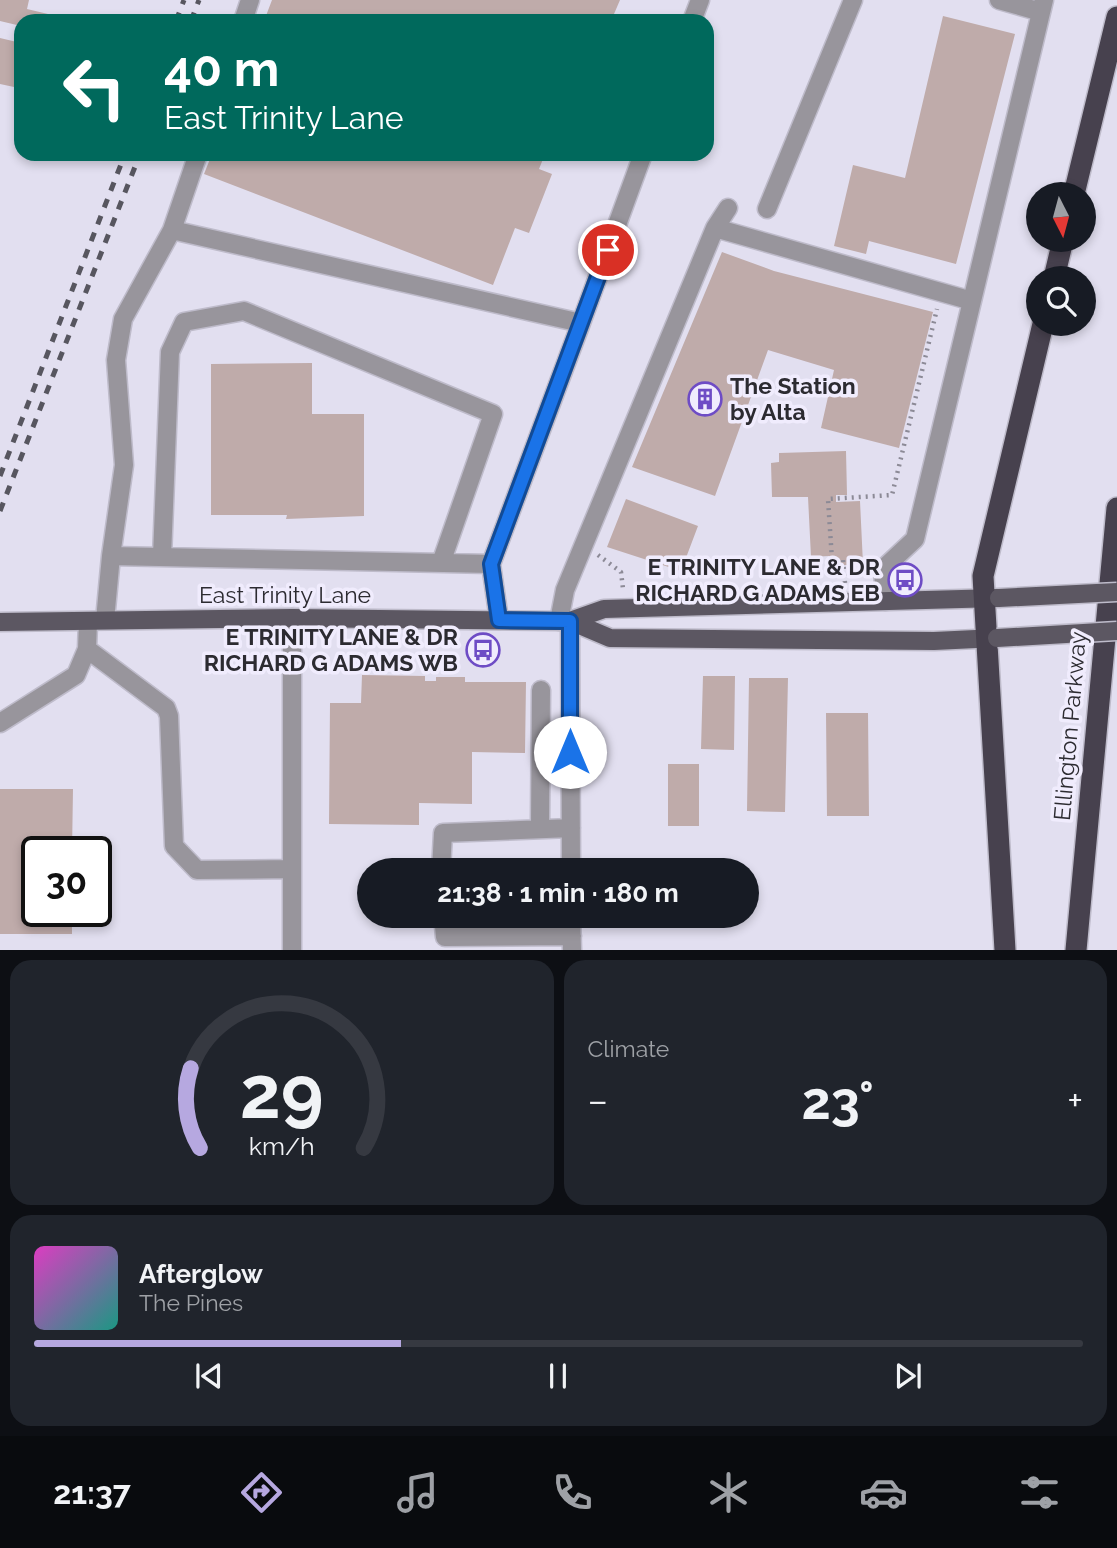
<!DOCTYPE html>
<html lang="en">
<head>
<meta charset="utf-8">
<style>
	:root { --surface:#171b24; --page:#20242c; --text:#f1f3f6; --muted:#9ea1a6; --line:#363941; --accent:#b6a8e0 }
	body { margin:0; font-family:Raleway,sans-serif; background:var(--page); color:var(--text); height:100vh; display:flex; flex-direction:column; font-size:26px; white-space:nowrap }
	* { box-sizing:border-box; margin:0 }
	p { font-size:23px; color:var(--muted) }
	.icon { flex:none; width:38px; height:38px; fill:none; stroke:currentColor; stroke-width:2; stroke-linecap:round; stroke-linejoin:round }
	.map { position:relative; height:950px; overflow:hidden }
	.drawer { display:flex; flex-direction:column; gap:10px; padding:10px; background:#0d0f14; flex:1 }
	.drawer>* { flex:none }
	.top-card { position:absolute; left:14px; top:14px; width:700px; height:147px; border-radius:21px; box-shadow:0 4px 10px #0003; background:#00695c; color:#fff; overflow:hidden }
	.needle { width:46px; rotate:174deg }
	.controls { position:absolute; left:1026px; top:182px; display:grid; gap:14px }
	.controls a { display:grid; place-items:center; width:70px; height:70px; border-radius:50%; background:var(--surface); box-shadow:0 4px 10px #0003; font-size:35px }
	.speed { position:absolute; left:21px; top:836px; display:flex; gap:14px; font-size:35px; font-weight:700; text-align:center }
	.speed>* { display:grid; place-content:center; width:91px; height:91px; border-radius:50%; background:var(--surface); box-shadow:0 4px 10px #0003; line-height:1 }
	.speed .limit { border:4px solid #111; border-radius:10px; background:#fff; color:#111 }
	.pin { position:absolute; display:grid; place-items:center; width:60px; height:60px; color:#fff; margin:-30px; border:4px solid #fff; border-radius:50%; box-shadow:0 2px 7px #0007 }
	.me { position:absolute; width:77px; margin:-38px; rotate:0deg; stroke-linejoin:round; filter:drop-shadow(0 0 5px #0008) }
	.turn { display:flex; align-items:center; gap:24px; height:147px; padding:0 35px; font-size:32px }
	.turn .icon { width:91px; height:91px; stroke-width:2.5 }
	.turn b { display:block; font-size:49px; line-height:60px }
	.big { font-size:52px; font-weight:700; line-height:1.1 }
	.drawer .card { flex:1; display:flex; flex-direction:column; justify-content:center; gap:10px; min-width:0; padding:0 24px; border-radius:21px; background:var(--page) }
	.drawer .dial { align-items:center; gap:0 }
	.dial svg { height:182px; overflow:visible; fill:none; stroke:var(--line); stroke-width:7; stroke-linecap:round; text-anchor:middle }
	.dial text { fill:var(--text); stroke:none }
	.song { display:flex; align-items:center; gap:21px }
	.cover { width:84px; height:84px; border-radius:10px; background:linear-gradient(135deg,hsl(310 70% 55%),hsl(170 70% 35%)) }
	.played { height:7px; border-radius:4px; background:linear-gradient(90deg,var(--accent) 35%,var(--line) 35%) }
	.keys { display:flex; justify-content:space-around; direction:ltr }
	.heat { display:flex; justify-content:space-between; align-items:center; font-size:38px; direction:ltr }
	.drawer .tiles { flex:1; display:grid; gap:10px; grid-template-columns:1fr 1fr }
	.card:last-child { grid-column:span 2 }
	.trip { position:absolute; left:357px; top:858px; width:402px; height:70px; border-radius:35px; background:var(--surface); box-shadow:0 4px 10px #0003; font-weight:700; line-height:70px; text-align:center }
	.menu { display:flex; height:112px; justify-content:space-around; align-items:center; background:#090b0e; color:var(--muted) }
	.menu .icon { width:49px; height:49px }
	.menu .on { color:var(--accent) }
	.menu b { font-size:32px; color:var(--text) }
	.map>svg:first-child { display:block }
	.building { fill:#bfabaa }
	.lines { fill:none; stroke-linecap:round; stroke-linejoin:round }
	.minor-casing { stroke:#bebbca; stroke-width:21 }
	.major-casing { stroke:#bebbca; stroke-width:21 }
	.highway-casing { stroke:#bebbca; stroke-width:24 }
	.path { stroke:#8c8a96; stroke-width:4.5; stroke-dasharray:2 5; stroke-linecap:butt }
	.minor { stroke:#98959c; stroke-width:18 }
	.major { stroke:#5c5762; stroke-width:18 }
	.highway { stroke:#47414e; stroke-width:21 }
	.rail { stroke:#57565f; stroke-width:5; stroke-dasharray:9 9; stroke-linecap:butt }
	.major-bridge-casing { stroke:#bebbca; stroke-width:21; stroke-linecap:butt }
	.major-bridge { stroke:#5c5762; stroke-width:18 }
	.route-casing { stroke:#114b97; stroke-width:18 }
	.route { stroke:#1a73e8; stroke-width:12 }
	.labels { text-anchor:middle; stroke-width:7; stroke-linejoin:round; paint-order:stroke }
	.poi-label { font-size:23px; font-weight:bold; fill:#2c2b31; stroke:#f0ecfd; text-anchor:end }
	.street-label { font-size:23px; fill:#2c2b31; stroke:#f0ecfd }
</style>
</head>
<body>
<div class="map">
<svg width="1117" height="950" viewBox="0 0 1117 950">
	<rect width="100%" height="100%" fill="#e2dff0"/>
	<path class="building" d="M 0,0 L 29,0 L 27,9 L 48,14 L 46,21 L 21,21 L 21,26 L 0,21 Z
		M 272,0 L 620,0 L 611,21 L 264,21 Z
		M 943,16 L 1015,34 L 956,264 L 869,241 L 866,254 L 834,246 L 853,165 L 905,178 Z
		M 0,38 L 21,43 L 21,58 L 14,87 L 0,84 Z
		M 212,154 L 545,154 L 539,169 L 552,174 L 529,233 L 515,228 L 493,285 L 204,174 Z
		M 722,252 L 774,271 L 933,312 L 899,448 L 821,428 L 834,370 L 768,350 L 715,496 L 632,467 Z
		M 312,363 L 312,414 L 364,414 L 364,516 L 286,519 L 287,515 L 211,515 L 211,364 Z
		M 846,451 L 847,495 L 836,495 L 836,502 L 860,501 L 863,564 L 830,566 L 829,556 L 811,557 L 808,497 L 772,497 L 771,463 L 779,462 L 779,453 Z
		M 626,499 L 698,526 L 681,571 L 607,547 Z
		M 362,675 L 425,676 L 425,681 L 436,681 L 436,677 L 465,677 L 465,682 L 526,682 L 525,753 L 472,752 L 472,804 L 419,803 L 419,825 L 329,824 L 330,703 L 361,703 Z
		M 703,676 L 735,676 L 734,750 L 701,749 Z
		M 749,678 L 788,678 L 785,812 L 747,811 Z
		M 826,713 L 868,713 L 869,816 L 827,816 Z
		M 668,764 L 699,764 L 699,826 L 668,826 Z
		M 0,789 L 73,789 L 72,852 L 37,852 L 37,912 L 72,912 L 72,934 L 0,934 Z"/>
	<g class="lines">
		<defs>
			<path id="minor" d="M 999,0 L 1041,12
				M 243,21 L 250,0
				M 692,21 L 700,0
				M 767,209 L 853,0
				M 715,228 L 728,208
				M 172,230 L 198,154
				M 972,301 L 1044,0
				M 581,323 L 643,154
				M 111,556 L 124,465 L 116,360 L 123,319 L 172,230 L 581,323 L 491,564
				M 162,557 L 170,352 L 184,322 L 244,311 L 493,414 L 441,563
				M 292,618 L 292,950
				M 105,620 L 111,556 L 491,564 L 499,620
				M 559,621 L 565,590 L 715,228 L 972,301 L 915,539 L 883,569 L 885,601
				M 570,621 L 571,870
				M 87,649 L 166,708 L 169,716 L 174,846 L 197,870 L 292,869
				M 0,723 L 76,675 L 87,649 L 88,622
				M 540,827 L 541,690
				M 441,870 L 443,833 L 571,828
				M 443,915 L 445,937 L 572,936
				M 571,915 L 572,950"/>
			<path id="major" d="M 570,621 L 604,609 L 998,598
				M 0,622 L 292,618 L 559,621 L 570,621 L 610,638 L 934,641 L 997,638"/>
			<path id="highway" d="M 1074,194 L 1117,17
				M 1054,278 L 1063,240
				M 1005,950 L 983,576 L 1043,324
				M 1076,950 L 1117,508"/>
		</defs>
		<use href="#minor" class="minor-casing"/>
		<use href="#major" class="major-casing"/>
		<use href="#highway" class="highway-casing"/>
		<path class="path" d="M 598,555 L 621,572 L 623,589
			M 845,583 L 843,560 L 832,560 L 828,499 L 892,495 L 937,309"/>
		<use href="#minor" class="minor"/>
		<use href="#major" class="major"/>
		<use href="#highway" class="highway"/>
		<path class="rail" d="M 176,21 L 184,0
			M 191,21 L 199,0
			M 0,476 L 125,154
			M 0,511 L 140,154"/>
		<defs>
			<path id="major-bridge" d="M 999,598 L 1117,592
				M 997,638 L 1117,631"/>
		</defs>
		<use href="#major-bridge" class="major-bridge-casing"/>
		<use href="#major-bridge" class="major-bridge"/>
	</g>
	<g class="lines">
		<defs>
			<path id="route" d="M 570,752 L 570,621 L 499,620 L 491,564 L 608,250"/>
		</defs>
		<use href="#route" class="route-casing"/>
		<use href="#route" class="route"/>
	</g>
	<defs>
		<symbol id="building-ring" viewBox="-11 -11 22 22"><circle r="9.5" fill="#f0ecfd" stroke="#6e4cc5" stroke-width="1.5"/><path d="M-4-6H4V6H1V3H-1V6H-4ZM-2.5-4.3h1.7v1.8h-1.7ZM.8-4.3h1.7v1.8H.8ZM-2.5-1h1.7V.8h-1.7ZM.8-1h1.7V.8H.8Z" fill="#6e4cc5"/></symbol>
		<symbol id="bus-ring" viewBox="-11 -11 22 22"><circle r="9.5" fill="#f0ecfd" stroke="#6e4cc5" stroke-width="1.5"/><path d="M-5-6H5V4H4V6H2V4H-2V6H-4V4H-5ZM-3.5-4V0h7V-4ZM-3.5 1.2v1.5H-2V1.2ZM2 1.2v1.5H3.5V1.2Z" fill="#6e4cc5"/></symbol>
	</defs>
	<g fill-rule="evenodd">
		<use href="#building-ring" x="686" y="380" width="38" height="38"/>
		<use href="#bus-ring" x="886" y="561" width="38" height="38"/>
		<use href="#bus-ring" x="464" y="631" width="38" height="38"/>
	</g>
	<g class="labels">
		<g class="poi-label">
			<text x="730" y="394" text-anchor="start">The Station<tspan x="730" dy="26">by Alta</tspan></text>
			<text x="880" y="575">E TRINITY LANE &amp; DR<tspan x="880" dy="26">RICHARD G ADAMS EB</tspan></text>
			<text x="458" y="645">E TRINITY LANE &amp; DR<tspan x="458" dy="26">RICHARD G ADAMS WB</tspan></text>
		</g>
		<g class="street-label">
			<text x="285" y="603">East Trinity Lane</text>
			<text transform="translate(1070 726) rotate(-85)" y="8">Ellington Parkway</text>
		</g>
	</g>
</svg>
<div class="controls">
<a><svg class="needle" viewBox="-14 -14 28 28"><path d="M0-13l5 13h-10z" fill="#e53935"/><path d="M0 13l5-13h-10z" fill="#9ea1a6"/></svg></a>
<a><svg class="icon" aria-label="search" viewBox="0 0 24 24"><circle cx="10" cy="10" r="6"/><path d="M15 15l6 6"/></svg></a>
</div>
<div class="speed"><div class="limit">30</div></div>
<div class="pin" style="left:608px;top:250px;background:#d93025"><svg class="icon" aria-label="arrive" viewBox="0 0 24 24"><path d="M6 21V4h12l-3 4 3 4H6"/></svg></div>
<svg class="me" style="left:570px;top:752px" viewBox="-20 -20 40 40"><circle r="19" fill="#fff"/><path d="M0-13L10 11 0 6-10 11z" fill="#1a73e8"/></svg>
<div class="trip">21:38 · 1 min · 180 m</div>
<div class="top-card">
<div class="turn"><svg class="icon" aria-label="left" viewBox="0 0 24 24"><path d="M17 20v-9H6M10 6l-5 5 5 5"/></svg><div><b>40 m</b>East Trinity Lane</div></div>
</div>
</div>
<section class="drawer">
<div class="tiles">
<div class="card dial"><svg viewBox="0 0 100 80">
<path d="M14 69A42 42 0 1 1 86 69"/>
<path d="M14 69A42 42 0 0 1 10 34" stroke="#b6a8e0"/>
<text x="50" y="56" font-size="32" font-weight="700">29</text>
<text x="50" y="72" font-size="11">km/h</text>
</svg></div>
<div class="card"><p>Climate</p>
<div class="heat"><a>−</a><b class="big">23°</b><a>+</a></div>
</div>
<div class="card">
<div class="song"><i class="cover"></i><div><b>Afterglow</b><p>The Pines</p></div></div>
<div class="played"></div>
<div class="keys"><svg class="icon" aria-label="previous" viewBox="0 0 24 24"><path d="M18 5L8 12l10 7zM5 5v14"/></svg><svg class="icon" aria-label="pause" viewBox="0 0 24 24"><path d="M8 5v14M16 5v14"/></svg><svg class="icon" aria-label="next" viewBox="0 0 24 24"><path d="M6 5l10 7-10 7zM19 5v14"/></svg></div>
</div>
</div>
</section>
<nav class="menu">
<b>21:37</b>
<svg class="icon on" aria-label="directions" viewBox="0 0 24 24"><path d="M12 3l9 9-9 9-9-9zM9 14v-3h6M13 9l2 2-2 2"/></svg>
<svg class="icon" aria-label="music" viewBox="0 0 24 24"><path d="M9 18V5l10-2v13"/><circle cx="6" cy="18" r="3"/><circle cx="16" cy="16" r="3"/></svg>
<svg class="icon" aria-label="phone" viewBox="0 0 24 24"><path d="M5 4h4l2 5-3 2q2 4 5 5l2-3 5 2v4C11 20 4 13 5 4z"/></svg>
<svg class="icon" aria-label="climate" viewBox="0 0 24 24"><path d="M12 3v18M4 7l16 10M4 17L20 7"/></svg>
<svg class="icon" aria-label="car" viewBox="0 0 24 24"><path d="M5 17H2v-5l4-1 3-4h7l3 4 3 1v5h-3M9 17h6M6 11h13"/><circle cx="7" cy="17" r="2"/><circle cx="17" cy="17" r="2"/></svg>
<svg class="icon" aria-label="filters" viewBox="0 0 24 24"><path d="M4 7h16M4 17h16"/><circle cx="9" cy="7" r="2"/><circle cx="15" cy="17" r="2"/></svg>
</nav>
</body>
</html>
